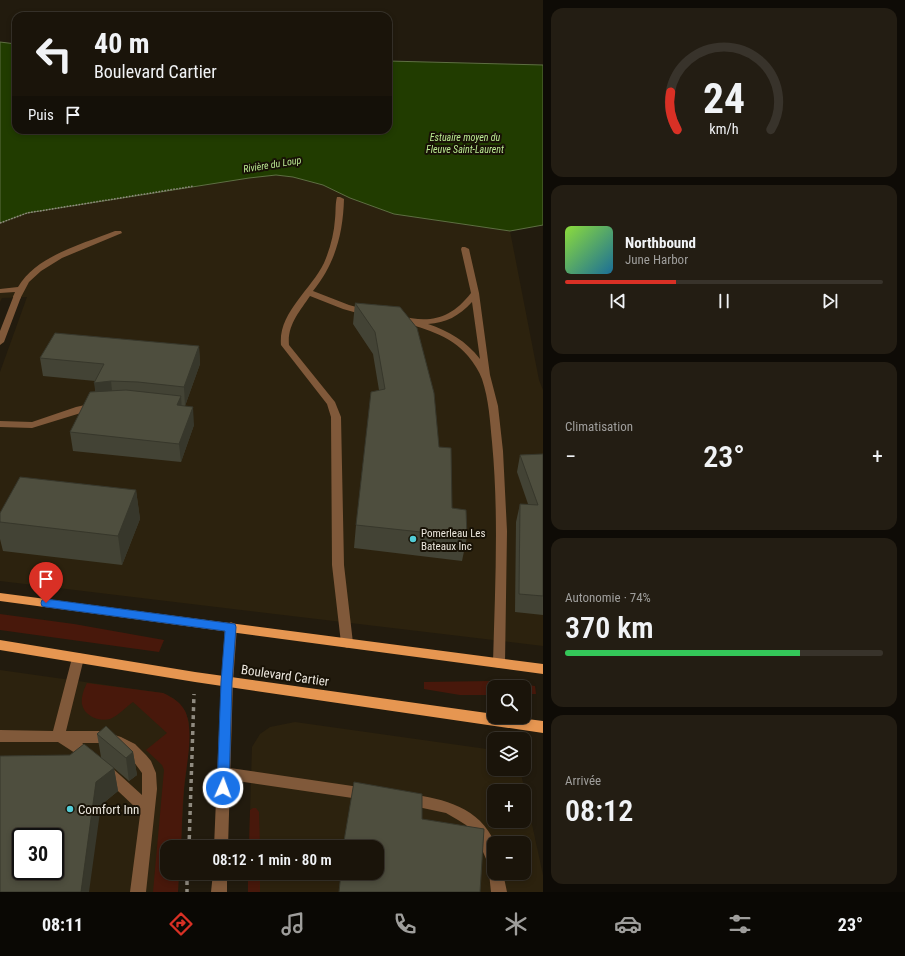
<!DOCTYPE html>
<html lang="fr">
<head>
<meta charset="utf-8">
<style>
	:root { --surface:#1a140a; --page:#231d13; --text:#f1f3f6; --muted:#9f9e9c; --line:#38332b; --accent:#d93025 }
	body { margin:0; font-family:"Roboto Condensed",sans-serif; background:var(--page); color:var(--text); height:100vh; display:flex; flex-direction:column; font-size:15px; white-space:nowrap }
	* { box-sizing:border-box; margin:0 }
	p { font-size:13px; color:var(--muted) }
	.icon { flex:none; width:22px; height:22px; fill:none; stroke:currentColor; stroke-width:2; stroke-linecap:round; stroke-linejoin:round }
	.map { position:relative; flex:1; overflow:hidden }
	.side { display:flex; flex-direction:column; gap:8px; padding:8px; background:#0e0b06; width:362px }
	.side>* { flex:none }
	.hud { position:absolute; left:12px; top:12px; width:380px; height:122px; border-radius:12px; box-shadow:0 2px 6px #0003,0 0 0 1px var(--line); background:#1a140a; color:var(--text); overflow:hidden }
	.controls { position:absolute; left:487px; top:680px; display:grid; gap:8px }
	.controls a { display:grid; place-items:center; width:44px; height:44px; border-radius:8px; background:var(--surface); box-shadow:0 2px 6px #0003,0 0 0 1px var(--line); font-size:20px }
	.speed { position:absolute; left:12px; top:828px; display:flex; gap:8px; font-size:20px; font-weight:700; text-align:center }
	.speed>* { display:grid; place-content:center; width:52px; height:52px; border-radius:50%; background:var(--surface); box-shadow:0 2px 6px #0003,0 0 0 1px var(--line); line-height:1 }
	.speed .limit { border:2px solid #111; border-radius:6px; background:#fff; color:#111 }
	.pin { position:absolute; display:grid; place-items:center; width:34px; height:34px; color:#fff; margin:-41px -17px; border-radius:50% 50% 50% 0; rotate:-45deg; box-shadow:0 0 4px #0007 }
	.pin .icon { rotate:45deg }
	.me { position:absolute; width:44px; margin:-22px; rotate:2deg; stroke-linejoin:round; filter:drop-shadow(0 0 3px #0008) }
	.turn { display:flex; align-items:center; gap:14px; height:84px; padding:0 16px; font-size:18px }
	.turn .icon { width:52px; height:52px; stroke-width:2.5 }
	.turn b { display:block; font-size:28px; line-height:34px }
	.then { display:flex; align-items:center; height:38px; padding:0 16px; background:#0003; gap:8px; font-size:15px }
	.big { font-size:30px; font-weight:600; line-height:1.1 }
	.side .tile { flex:1; display:flex; flex-direction:column; justify-content:center; gap:6px; min-width:0; padding:0 14px; border-radius:12px; background:var(--page) }
	.side .dial { align-items:center; gap:0 }
	.dial svg { height:104px; overflow:visible; fill:none; stroke:var(--line); stroke-width:7; stroke-linecap:round; text-anchor:middle }
	.dial text { fill:var(--text); stroke:none }
	.song { display:flex; align-items:center; gap:12px }
	.cover { width:48px; height:48px; border-radius:6px; background:linear-gradient(135deg,hsl(90 70% 55%),hsl(200 70% 35%)) }
	.played { height:4px; border-radius:2px; background:linear-gradient(90deg,var(--accent) 35%,var(--line) 35%) }
	.keys { display:flex; justify-content:space-around; direction:ltr }
	.heat { display:flex; justify-content:space-between; align-items:center; font-size:22px; direction:ltr }
	.charge { height:6px; border-radius:3px; background:linear-gradient(90deg,#34c759 74%,var(--line) 0) }
	.trip { position:absolute; left:160px; top:840px; width:224px; height:40px; border-radius:12px; background:var(--surface); box-shadow:0 2px 6px #0003,0 0 0 1px var(--line); font-weight:600; line-height:40px; text-align:center }
	.tabs { display:flex; height:64px; justify-content:space-around; align-items:center; background:#0a0804; color:var(--muted) }
	.tabs .icon { width:28px; height:28px }
	.tabs .selected { color:var(--accent) }
	.tabs b { font-size:18px; color:var(--text) }
	main { display:flex; flex:1; min-height:0 }
	.map>svg:first-child { display:block }
	.built { fill:#2c220e; fill-rule:evenodd }
	.green { fill:#48180b }
	.water { fill:#213c00; stroke:#5e6f42 }
	.lines { fill:none; stroke-linecap:round; stroke-linejoin:round }
	.path-far1 { stroke:#908b80; stroke-width:1.5; stroke-dasharray:1.5 1.5; stroke-linecap:butt }
	.path { stroke:#908b80; stroke-width:3.5; stroke-dasharray:4 4; stroke-linecap:butt }
	.service { fill:#80593a; fill-rule:evenodd }
	.minor { fill:#80593a; fill-rule:evenodd }
	.primary { fill:#e69651; fill-rule:evenodd }
	.wall { fill:#434335 }
	.shaded-wall { fill:#37372b }
	.building { fill:#4e4e3e; stroke:#37372b; fill-rule:evenodd }
	.route { fill:#1a73e8; stroke:#114b97 }
	.poi-dot { fill:#52ccd6; stroke:#181206; stroke-width:1.5 }
	.labels { text-anchor:middle; stroke-width:4; stroke-linejoin:round; paint-order:stroke }
	.far-water-label { font-size:10px; font-style:italic; fill:#bae892; stroke:#181206 }
	.poi-label { font-size:11px; fill:#ebe6dd; stroke:#181206; text-anchor:start }
	.near-street-label { font-size:13px; fill:#ebe6dd; stroke:#181206 }
	.near-poi-label { font-size:13px; fill:#ebe6dd; stroke:#181206; text-anchor:start }
</style>
</head>
<body>
<main>
<div class="map">
<svg width="543" height="892" viewBox="0 0 543 892">
	<rect width="100%" height="100%" fill="#221b0e"/>
	<path class="built" d="M 276,175 L 293,177 L 323,185 L 350,198 L 394,214 L 510,231 L 539,380 L 543,390 L 543,646 L 0,581 L 0,372 L 27,297 L 2,298 L 0,302 L 0,223 L 27,213 L 249,178 Z
		M 0,670 L 163,693 L 173,698 L 179,703 L 185,711 L 189,722 L 189,748 L 184,791 L 181,847 L 167,847 L 167,873 L 179,873 L 178,892 L 0,892 ZM 21,837 L 55,837 L 55,871 L 21,871 Z
		M 295,722 L 494,750 L 494,769 L 520,769 L 543,875 L 543,892 L 248,892 L 248,873 L 377,873 L 377,847 L 249,847 L 252,747 L 260,734 L 270,727 ZM 494,791 L 524,791 L 524,821 L 494,821 ZM 494,843 L 524,843 L 524,873 L 494,873 Z"/>
	<path class="green" d="M 0,614 L 74,624 L 164,640 L 159,652 L 0,630 Z
		M 491,681 L 535,686 L 536,694 L 524,694 L 524,687 L 494,687 L 494,695 L 460,695 L 424,689 L 424,682 Z
		M 87,683 L 163,693 C 172,697 182,703 186,713 C 194,734 186,766 184,789 C 182,808 182,828 181,847 L 167,847 L 167,873 L 179,873 L 178,892 L 153,892 L 164,770 L 162,765 L 146,750 L 167,733 L 133,702 C 126,707 118,716 110,719 C 99,722 84,716 82,704 C 81,697 84,689 87,683 Z
		M 253,808 L 256,808 L 259,812 L 260,847 L 249,847 L 250,810 Z
		M 248,873 L 260,873 L 260,892 L 248,892 Z"/>
	<path class="water" d="M 0,42 L 16,44 L 16,130 L 388,130 L 388,61 L 543,65 L 543,225 L 510,231 L 394,214 L 350,198 L 323,185 L 293,177 L 276,175 L 249,178 L 27,213 L 0,223 Z"/>
	<g class="lines">
		<path class="path-far1" d="M 0,223 L 27,213 L 194,186"/>
		<path class="path" d="M 189,847 L 194,694
			M 187,873 L 187,892"/>
		<path class="service" d="M 337,197 L 340,197 L 344,199 C 343,234 335,264 313,291 L 349,305 L 371,311 L 372,313 L 368,316 L 343,309 L 310,296 C 300,311 287,325 289,345 L 335,402 L 341,417 L 344,565 L 353,643 L 351,646 L 347,648 L 343,646 L 341,643 L 332,565 L 331,417 L 327,404 L 281,345 C 278,313 311,290 324,263 C 330,249 334,234 335,219 C 336,212 335,204 337,197 Z
			M 115,231 L 121,231 L 122,233 L 62,258 L 41,271 L 29,282 L 20,299 L 17,299 L 13,297 L 15,292 L 0,293 L 0,289 L 18,287 C 37,255 83,244 115,231 Z
			M 462,247 L 465,247 L 469,249 L 479,293 L 490,375 L 498,406 L 503,451 L 507,531 L 505,663 L 503,667 L 499,668 L 495,667 L 493,663 C 495,589 499,515 492,442 C 490,421 489,400 482,379 C 479,371 474,363 468,356 C 451,335 421,327 396,321 L 395,319 L 399,316 C 430,323 450,320 471,293 L 461,249 ZM 472,302 L 480,359 C 466,341 449,331 428,324 C 446,323 459,316 472,302 Z
			M 94,403 L 97,404 L 99,406 L 97,408 L 32,428 L 0,427 L 0,421 L 32,422 L 76,407 Z
			M 78,653 L 82,654 L 84,658 L 66,731 L 102,731 L 121,737 L 135,744 L 146,755 L 151,761 L 156,773 L 157,789 L 146,892 L 130,892 L 140,815 L 136,808 L 100,774 L 98,770 L 100,766 L 105,764 L 110,766 L 142,795 L 142,773 L 131,758 L 109,745 L 102,743 L 82,743 L 94,752 L 96,756 L 94,760 L 89,762 L 58,742 L 0,742 L 0,730 L 53,731 L 72,658 L 74,654 Z
			M 223,767 L 366,788 L 371,790 L 373,794 L 371,798 L 366,800 L 223,779 L 218,777 L 216,773 L 218,769 Z
			M 409,794 C 445,799 479,807 495,843 L 494,843 L 494,873 L 503,873 L 507,892 L 491,892 L 489,873 L 492,867 L 489,866 L 478,840 L 466,825 L 458,820 L 446,813 L 404,804 L 402,800 L 404,796 Z"/>
		<path class="minor" d="M 14,295 L 17,295 L 21,297 L 4,342 L 0,345 L 0,331 Z
			M 231,622 L 235,624 L 237,627 L 233,682 L 228,847 L 214,847 L 221,682 L 225,627 L 227,624 Z
			M 213,873 L 227,873 L 227,892 L 211,892 Z"/>
		<path class="primary" d="M 0,593 L 543,664 L 543,674 L 0,601 Z
			M 0,640 L 195,672 L 494,714 L 494,717 L 512,717 L 543,721 L 543,733 L 195,682 L 0,650 Z"/>
	</g>
	<path class="wall" d="M 355,303 L 400,307 L 439,447 L 452,508 L 467,537 L 462,561 L 354,548 L 356,525 L 379,390 L 373,354 L 353,324 Z
		M 199,346 L 200,364 L 185,406 L 194,425 L 181,462 L 73,451 L 70,432 L 95,392 L 95,381 L 43,376 L 40,358 Z
		M 543,454 L 543,615 L 515,612 L 516,522 L 520,504 L 528,504 L 517,472 L 520,455 Z
		M 136,490 L 140,519 L 122,565 L 3,551 L 0,539 L 0,513 Z
		M 97,734 L 133,752 L 137,775 L 129,781 L 114,768 L 118,791 L 101,805 L 101,757 Z"/>
	<path class="shaded-wall" d="M 199,346 L 200,364 L 185,406 L 184,387 Z
		M 111,381 L 113,400 L 97,402 L 94,383 Z
		M 181,396 L 182,414 L 177,405 Z
		M 193,407 L 194,425 L 181,462 L 179,444 Z
		M 136,490 L 140,519 L 122,565 L 118,536 Z
		M 133,752 L 137,775 L 129,781 L 126,758 Z
		M 114,768 L 118,791 L 101,805 L 89,892 L 81,892 L 96,782 Z"/>
	<path class="building" d="M 355,303 L 400,307 L 417,328 L 434,393 L 439,447 L 451,448 L 452,508 L 466,510 L 467,537 L 356,525 L 371,392 L 385,389 L 375,332 Z
		M 55,333 L 199,346 L 184,387 L 138,382 L 111,381 L 94,383 L 104,364 L 40,358 Z
		M 126,390 L 181,396 L 177,405 L 193,407 L 179,444 L 70,432 L 90,392 Z
		M 543,454 L 543,596 L 519,594 L 520,504 L 538,505 L 520,455 Z
		M 20,477 L 136,490 L 118,536 L 0,522 L 0,513 Z
		M 106,726 L 133,752 L 126,758 L 97,734 Z
		M 84,744 L 114,768 L 96,782 L 81,892 L 0,892 L 0,756 L 70,755 ZM 21,837 L 55,837 L 55,871 L 21,871 Z
		M 354,782 L 422,794 L 422,819 L 484,829 L 480,892 L 339,892 L 341,873 L 377,873 L 377,847 L 343,847 Z"/>
	<path class="route" d="M 46,599 L 235,624 L 236,627 L 232,682 L 229,788 L 227,792 L 223,793 L 218,792 L 217,788 L 221,682 L 225,631 L 46,607 L 42,606 L 41,603 L 42,600 Z"/>
	<g class="poi-dot">
		<circle cx="413" cy="539" r="4"/>
		<circle cx="70" cy="809" r="4"/>
	</g>
	<g class="labels">
		<g class="far-water-label">
			<text x="465" y="141">Estuaire moyen du<tspan x="465" dy="12">Fleuve Saint-Laurent</tspan></text>
			<text transform="translate(272 164) rotate(-9)" y="4">Rivière du Loup</text>
		</g>
		<g class="poi-label">
			<text x="421" y="537">Pomerleau Les<tspan x="421" dy="13">Bateaux Inc</tspan></text>
		</g>
		<g class="near-street-label">
			<text transform="translate(285 675) rotate(8)" y="5">Boulevard Cartier</text>
		</g>
		<g class="near-poi-label">
			<text x="78" y="814">Comfort Inn</text>
		</g>
	</g>
</svg>
<div class="controls">
<a><svg class="icon" aria-label="search" viewBox="0 0 24 24"><circle cx="10" cy="10" r="6"/><path d="M15 15l6 6"/></svg></a>
<a><svg class="icon" aria-label="layers" viewBox="0 0 24 24"><path d="M12 4l9 5-9 5-9-5zM3 14l9 5 9-5"/></svg></a>
<a>+</a>
<a>−</a>
</div>
<div class="speed"><div class="limit">30</div></div>
<div class="pin" style="left:46px;top:603px;background:#d93025"><svg class="icon" aria-label="arrive" viewBox="0 0 24 24"><path d="M6 21V4h12l-3 4 3 4H6"/></svg></div>
<svg class="me" style="left:223px;top:788px" viewBox="-20 -20 40 40"><circle r="17" fill="#1a73e8" stroke="#fff" stroke-width="3"/><path d="M0-11L8 9 0 5-8 9z" fill="#fff"/></svg>
<div class="trip">08:12 · 1 min · 80 m</div>
<div class="hud">
<div class="turn"><svg class="icon" aria-label="left" viewBox="0 0 24 24"><path d="M17 20v-9H6M10 6l-5 5 5 5"/></svg><div><b>40 m</b>Boulevard Cartier</div></div>
<div class="then">Puis<svg class="icon" aria-label="arrive" viewBox="0 0 24 24"><path d="M6 21V4h12l-3 4 3 4H6"/></svg></div>
</div>
</div>
<section class="side">
<div class="tile dial"><svg viewBox="0 0 100 80">
<path d="M14 69A42 42 0 1 1 86 69"/>
<path d="M14 69A42 42 0 0 1 9 40" stroke="#d93025"/>
<text x="50" y="56" font-size="32" font-weight="700">24</text>
<text x="50" y="72" font-size="11">km/h</text>
</svg></div>
<div class="tile">
<div class="song"><i class="cover"></i><div><b>Northbound</b><p>June Harbor</p></div></div>
<div class="played"></div>
<div class="keys"><svg class="icon" aria-label="previous" viewBox="0 0 24 24"><path d="M18 5L8 12l10 7zM5 5v14"/></svg><svg class="icon" aria-label="pause" viewBox="0 0 24 24"><path d="M8 5v14M16 5v14"/></svg><svg class="icon" aria-label="next" viewBox="0 0 24 24"><path d="M6 5l10 7-10 7zM19 5v14"/></svg></div>
</div>
<div class="tile"><p>Climatisation</p>
<div class="heat"><a>−</a><b class="big">23°</b><a>+</a></div>
</div>
<div class="tile"><p>Autonomie · 74%</p><b class="big">370 km</b><div class="charge"></div></div>
<div class="tile"><p>Arrivée</p><b class="big">08:12</b></div>
</section>
</main>
<nav class="tabs">
<b>08:11</b>
<svg class="icon selected" aria-label="directions" viewBox="0 0 24 24"><path d="M12 3l9 9-9 9-9-9zM9 14v-3h6M13 9l2 2-2 2"/></svg>
<svg class="icon" aria-label="music" viewBox="0 0 24 24"><path d="M9 18V5l10-2v13"/><circle cx="6" cy="18" r="3"/><circle cx="16" cy="16" r="3"/></svg>
<svg class="icon" aria-label="phone" viewBox="0 0 24 24"><path d="M5 4h4l2 5-3 2q2 4 5 5l2-3 5 2v4C11 20 4 13 5 4z"/></svg>
<svg class="icon" aria-label="climate" viewBox="0 0 24 24"><path d="M12 3v18M4 7l16 10M4 17L20 7"/></svg>
<svg class="icon" aria-label="car" viewBox="0 0 24 24"><path d="M5 17H2v-5l4-1 3-4h7l3 4 3 1v5h-3M9 17h6M6 11h13"/><circle cx="7" cy="17" r="2"/><circle cx="17" cy="17" r="2"/></svg>
<svg class="icon" aria-label="filters" viewBox="0 0 24 24"><path d="M4 7h16M4 17h16"/><circle cx="9" cy="7" r="2"/><circle cx="15" cy="17" r="2"/></svg>
<b>23°</b>
</nav>
</body>
</html>
